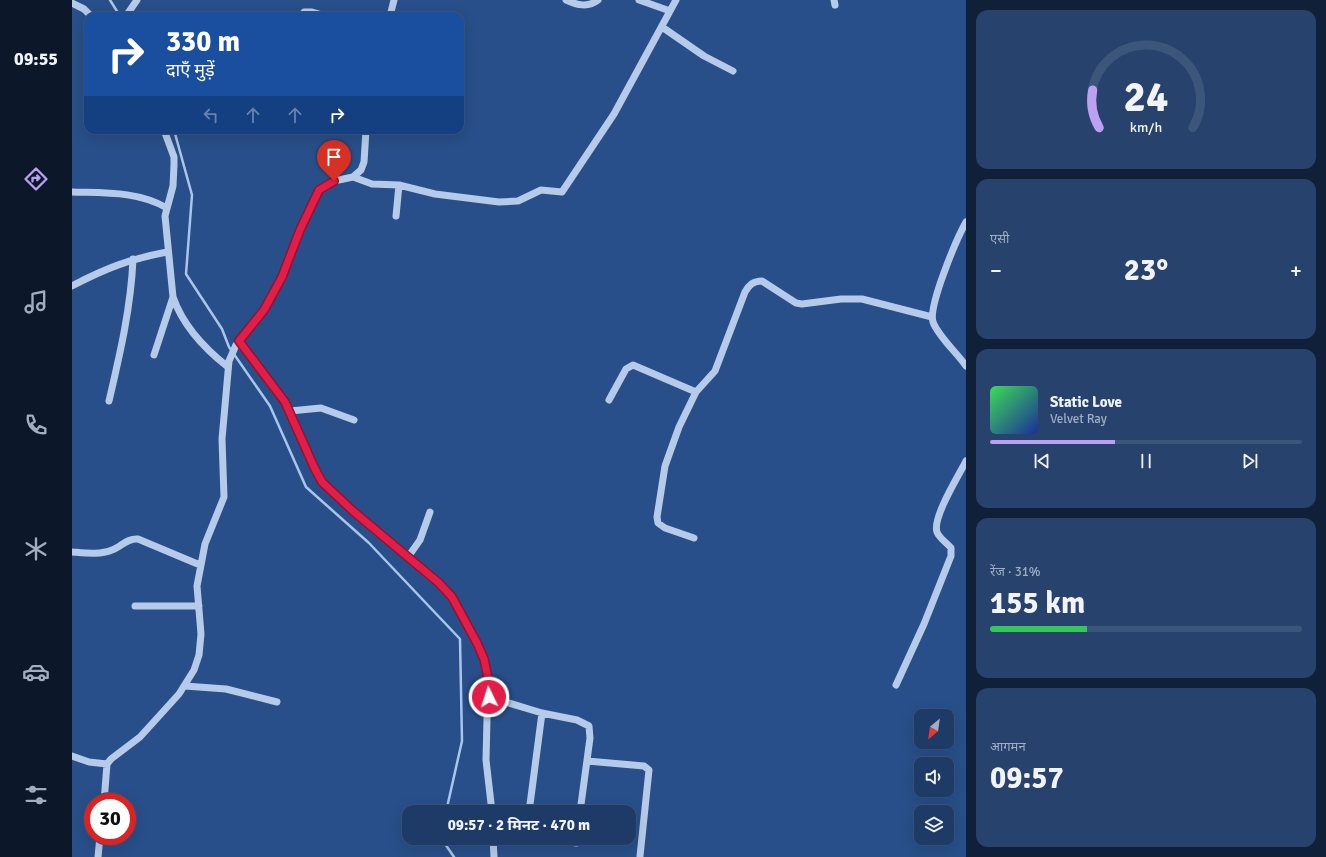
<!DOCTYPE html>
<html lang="hi">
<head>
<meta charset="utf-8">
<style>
	:root { --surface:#1e3b67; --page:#26426d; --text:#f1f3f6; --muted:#a1adc0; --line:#3c557b; --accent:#bca0f2 }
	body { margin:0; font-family:Signika,"Noto Sans Devanagari",sans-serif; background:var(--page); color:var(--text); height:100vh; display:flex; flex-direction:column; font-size:15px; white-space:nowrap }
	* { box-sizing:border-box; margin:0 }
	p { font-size:13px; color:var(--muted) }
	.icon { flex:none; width:22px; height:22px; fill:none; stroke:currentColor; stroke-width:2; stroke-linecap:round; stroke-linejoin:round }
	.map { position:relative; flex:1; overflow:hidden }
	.side { display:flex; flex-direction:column; gap:10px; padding:10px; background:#102039; width:360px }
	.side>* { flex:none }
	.top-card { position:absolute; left:12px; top:12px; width:380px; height:122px; border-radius:12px; box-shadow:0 4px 16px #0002,0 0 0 1px var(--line); background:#1a4fa0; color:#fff; overflow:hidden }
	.needle { width:26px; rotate:209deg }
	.buttons { position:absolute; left:842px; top:709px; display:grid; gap:8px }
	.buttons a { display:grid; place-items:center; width:40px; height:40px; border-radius:8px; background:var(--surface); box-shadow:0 4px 16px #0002,0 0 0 1px var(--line); font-size:20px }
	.speed { position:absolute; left:12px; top:793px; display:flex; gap:8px; font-size:20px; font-weight:700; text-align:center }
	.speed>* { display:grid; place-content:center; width:52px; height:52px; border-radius:50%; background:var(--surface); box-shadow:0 4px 16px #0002,0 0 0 1px var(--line); line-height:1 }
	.speed .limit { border:6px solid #d22; background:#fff; color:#111 }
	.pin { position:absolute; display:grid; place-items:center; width:34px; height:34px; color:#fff; margin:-41px -17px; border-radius:50% 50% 50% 0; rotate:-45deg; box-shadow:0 0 4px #0007 }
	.pin .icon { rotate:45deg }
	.me { position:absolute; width:44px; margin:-22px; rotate:356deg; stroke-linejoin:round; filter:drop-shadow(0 0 3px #0008) }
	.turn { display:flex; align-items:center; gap:14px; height:84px; padding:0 16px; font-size:18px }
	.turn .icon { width:52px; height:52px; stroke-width:2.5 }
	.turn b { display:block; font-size:28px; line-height:34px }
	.lanes { display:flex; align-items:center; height:38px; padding:0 16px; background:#0003; justify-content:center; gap:20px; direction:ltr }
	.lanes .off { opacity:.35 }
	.big { font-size:30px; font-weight:700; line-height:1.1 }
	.side .card { flex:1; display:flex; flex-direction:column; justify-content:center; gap:6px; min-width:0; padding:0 14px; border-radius:12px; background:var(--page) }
	.side .dial { align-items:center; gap:0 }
	.dial svg { height:104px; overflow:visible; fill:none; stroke:var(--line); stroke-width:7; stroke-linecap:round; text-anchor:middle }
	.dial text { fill:var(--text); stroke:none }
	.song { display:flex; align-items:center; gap:12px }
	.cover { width:48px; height:48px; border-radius:6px; background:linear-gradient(135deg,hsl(130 70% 55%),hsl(230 70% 35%)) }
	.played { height:4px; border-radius:2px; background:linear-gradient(90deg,var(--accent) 40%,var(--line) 40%) }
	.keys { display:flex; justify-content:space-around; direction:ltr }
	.heat { display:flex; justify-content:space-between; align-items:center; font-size:22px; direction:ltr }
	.charge { height:6px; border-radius:3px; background:linear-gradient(90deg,#34c759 31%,var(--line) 0) }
	.trip { position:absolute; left:330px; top:805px; width:234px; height:40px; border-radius:12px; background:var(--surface); box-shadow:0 4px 16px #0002,0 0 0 1px var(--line); font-weight:700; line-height:40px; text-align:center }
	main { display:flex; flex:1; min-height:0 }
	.dock { display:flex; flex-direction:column; width:72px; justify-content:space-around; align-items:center; background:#0c1829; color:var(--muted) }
	.dock .icon { width:28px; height:28px }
	.dock .current { color:var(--accent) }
	.dock b { font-size:18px; color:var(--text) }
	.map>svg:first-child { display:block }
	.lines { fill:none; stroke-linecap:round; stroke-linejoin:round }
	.stream { stroke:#a9c5e9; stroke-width:2.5 }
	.minor { stroke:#b5cbe9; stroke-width:7 }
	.route-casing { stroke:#92132f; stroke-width:10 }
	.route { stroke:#e11d48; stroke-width:7 }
</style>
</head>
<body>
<main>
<nav class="dock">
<b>09:55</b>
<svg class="icon current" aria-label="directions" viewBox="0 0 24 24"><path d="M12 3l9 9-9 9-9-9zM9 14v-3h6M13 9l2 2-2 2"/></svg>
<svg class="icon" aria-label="music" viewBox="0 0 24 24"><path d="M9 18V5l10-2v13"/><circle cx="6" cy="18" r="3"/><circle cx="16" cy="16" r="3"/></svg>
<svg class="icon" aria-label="phone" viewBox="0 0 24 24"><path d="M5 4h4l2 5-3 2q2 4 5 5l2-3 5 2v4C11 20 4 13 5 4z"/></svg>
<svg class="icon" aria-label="climate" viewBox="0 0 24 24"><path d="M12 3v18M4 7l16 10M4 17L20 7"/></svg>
<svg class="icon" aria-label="car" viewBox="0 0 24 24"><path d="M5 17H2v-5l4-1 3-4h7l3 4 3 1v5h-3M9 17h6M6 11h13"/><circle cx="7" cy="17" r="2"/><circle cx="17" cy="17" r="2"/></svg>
<svg class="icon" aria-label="filters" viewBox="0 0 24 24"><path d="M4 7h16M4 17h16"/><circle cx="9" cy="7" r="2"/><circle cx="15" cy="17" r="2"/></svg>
</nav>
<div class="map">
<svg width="894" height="857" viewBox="0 0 894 857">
	<rect width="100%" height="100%" fill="#284f89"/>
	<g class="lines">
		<path class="stream" d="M 38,0 L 48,16
			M 102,130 L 120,195 L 114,274 L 150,329 L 157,347 L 198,406 L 234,487 L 297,543 L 388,639 L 390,741 L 374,812
			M 369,838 L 382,857"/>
		<path class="minor" d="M 494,0 C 505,5 516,8 526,0
			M 567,0 L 598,11
			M 762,0 L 763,5
			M 0,3 L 12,9 L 19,16
			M 54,16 L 65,0
			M 230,16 L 232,12 L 240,12 L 254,16
			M 318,16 L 322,0
			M 590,27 L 632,56 L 661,71
			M 92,130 L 102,157 L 102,165 L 101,186 L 93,216 L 101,297 C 111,326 133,349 156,367
			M 281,177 L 300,184 L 327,185 L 363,194 L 427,202 L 446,201 L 469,190 L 490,192 L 542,114 L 604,0
			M 0,192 C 32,193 66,191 95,208
			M 324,216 L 327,185
			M 894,222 C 885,238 856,306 861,322 C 866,336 885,353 894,366
			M 0,286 C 34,268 58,259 95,252
			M 167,341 L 213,402 L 242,467 L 251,482 L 281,511 L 367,583 L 380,597 L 389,613 L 405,643 L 412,659 L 416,678 L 414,760 L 420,812
			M 82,355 L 101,297
			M 537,400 L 554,369 L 561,365 L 624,392
			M 37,401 C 48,354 59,307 61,259
			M 218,411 L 249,408 L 282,420
			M 622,538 L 593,528 L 586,523 L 585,517 L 593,466 L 607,427 L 624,392 L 643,371 L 673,292 C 677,285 681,281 690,281 L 724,303 L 730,304 L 769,299 L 790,299 L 860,317
			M 0,552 C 13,553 28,555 40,550 C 49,547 55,538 66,539 L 128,565
			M 336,557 L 348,540 L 358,512
			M 63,606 L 127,606
			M 824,685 L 852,624 L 879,556 L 879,548 C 875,543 867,538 865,532 C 860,518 887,475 894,461
			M 113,686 L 154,689 L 205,702
			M 417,697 L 470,713 L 505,720 L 517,726 L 518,738 L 508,812
			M 0,756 L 17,762 L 35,764
			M 515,761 L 572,766 L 577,770 L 568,856
			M 32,802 L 35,764 L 39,759 L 68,737 L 107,694 L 122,670 L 127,655 L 129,634 L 125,586 L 133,544 L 152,497 L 150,439 L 157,361 L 164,345 L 192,310 L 210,277 L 228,229 L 247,190 L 262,181 L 281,177 L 289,170 L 292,162 L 294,130
			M 457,812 L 470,713
			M 421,838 L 422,857
			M 504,843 L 505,838
			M 26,857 L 28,836"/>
	</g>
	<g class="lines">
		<defs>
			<path id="route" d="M 262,181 L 247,190 L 228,230 L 210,277 L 192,310 L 167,341 L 213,402 L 242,467 L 250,482 L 281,511 L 367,583 L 380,597 L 405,643 L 412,659 L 416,678 L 417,697"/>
		</defs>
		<use href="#route" class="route-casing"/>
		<use href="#route" class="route"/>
	</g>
</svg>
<div class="buttons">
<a><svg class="needle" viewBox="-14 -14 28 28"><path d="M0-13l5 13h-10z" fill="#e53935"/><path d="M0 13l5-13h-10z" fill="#a1adc0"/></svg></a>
<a><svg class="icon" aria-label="sound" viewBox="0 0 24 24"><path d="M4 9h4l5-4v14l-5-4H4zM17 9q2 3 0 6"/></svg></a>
<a><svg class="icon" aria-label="layers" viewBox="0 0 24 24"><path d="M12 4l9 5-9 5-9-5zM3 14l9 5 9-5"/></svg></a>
</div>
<div class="speed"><div class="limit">30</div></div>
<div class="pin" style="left:262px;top:181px;background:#d93025"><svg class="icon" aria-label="arrive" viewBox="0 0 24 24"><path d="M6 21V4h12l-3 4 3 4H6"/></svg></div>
<svg class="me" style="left:417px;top:697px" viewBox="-20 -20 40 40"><circle r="17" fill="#e11d48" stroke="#fff" stroke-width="3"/><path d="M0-11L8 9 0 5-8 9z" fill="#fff"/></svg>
<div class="trip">09:57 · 2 मिनट · 470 m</div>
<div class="top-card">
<div class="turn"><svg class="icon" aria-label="right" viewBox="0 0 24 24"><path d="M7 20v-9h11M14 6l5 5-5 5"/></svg><div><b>330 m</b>दाएँ मुड़ें</div></div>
<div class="lanes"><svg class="icon off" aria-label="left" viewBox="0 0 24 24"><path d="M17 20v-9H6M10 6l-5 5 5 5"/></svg><svg class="icon off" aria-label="ahead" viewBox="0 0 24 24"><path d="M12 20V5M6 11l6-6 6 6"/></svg><svg class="icon off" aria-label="ahead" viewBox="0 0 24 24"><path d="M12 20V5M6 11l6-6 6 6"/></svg><svg class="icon" aria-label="right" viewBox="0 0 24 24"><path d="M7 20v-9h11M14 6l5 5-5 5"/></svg></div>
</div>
</div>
<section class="side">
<div class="card dial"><svg viewBox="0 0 100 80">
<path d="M14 69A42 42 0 1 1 86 69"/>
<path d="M14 69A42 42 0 0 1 9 40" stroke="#bca0f2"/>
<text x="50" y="56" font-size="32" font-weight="700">24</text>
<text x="50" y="72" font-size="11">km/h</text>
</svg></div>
<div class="card"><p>एसी</p>
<div class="heat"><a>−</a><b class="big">23°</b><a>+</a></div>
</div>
<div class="card">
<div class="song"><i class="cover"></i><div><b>Static Love</b><p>Velvet Ray</p></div></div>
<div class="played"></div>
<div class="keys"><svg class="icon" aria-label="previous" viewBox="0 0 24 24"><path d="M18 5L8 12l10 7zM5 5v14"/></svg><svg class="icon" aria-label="pause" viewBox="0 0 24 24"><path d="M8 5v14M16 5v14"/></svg><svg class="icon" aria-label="next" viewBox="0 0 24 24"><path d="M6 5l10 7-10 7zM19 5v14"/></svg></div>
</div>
<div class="card"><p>रेंज · 31%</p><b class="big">155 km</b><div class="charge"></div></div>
<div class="card"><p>आगमन</p><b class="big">09:57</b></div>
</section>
</main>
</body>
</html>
